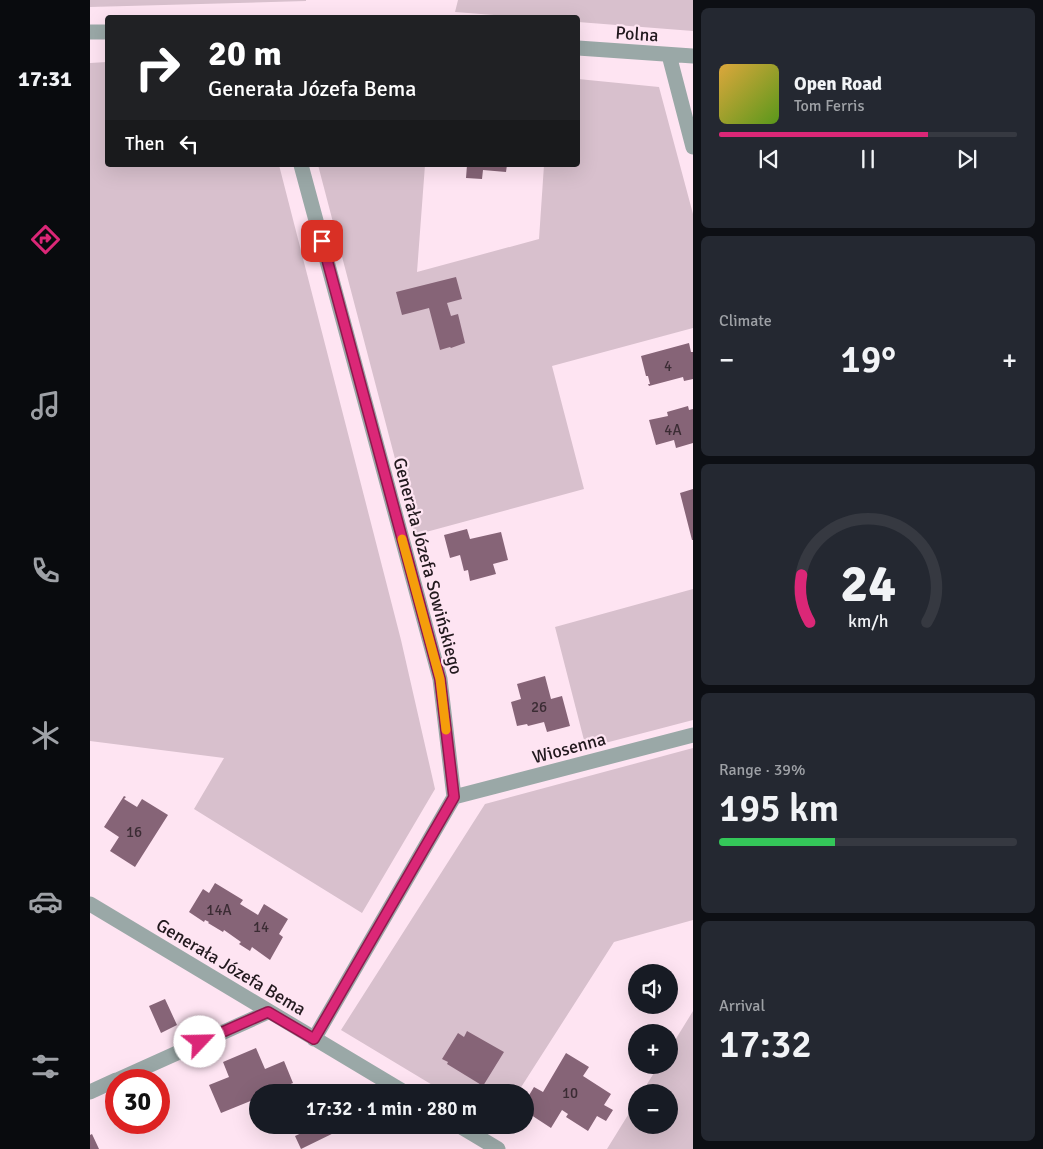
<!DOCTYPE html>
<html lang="en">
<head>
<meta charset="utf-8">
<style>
	:root { --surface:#171b24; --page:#242831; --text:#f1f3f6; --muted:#9ea1a6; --line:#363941; --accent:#db2777 }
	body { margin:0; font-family:Signika,sans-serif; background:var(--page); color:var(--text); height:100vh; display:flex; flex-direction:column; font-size:19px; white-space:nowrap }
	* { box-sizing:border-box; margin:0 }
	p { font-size:16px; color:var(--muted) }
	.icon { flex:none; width:28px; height:28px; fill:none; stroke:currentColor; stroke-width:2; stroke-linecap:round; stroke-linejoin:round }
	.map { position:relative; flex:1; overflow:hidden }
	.panel { display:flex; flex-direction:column; gap:8px; padding:8px; background:#0d0f14; width:350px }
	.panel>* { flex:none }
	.top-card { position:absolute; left:15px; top:15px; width:475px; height:152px; border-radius:5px; box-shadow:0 5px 20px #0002; background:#202124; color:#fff; overflow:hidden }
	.tools { position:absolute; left:538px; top:964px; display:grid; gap:10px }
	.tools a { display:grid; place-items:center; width:50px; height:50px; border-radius:50%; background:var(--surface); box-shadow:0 5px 20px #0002; font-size:25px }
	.speed { position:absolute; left:15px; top:1069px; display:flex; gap:10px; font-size:25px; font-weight:700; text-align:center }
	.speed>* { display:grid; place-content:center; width:65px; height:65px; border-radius:50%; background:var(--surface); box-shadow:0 5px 20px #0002; line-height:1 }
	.speed .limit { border:8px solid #d22; background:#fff; color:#111 }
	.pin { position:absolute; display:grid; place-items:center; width:42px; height:42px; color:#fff; margin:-21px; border-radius:10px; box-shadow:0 2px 8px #0006 }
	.me { position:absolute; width:55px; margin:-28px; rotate:66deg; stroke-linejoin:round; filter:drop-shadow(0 0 4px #0008) }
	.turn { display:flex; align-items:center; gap:18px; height:105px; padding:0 20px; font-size:22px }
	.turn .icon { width:65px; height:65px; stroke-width:2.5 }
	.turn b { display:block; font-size:35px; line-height:42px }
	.then { display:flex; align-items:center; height:48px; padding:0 20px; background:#0003; gap:10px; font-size:19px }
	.big { font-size:38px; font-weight:600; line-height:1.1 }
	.panel .tile { flex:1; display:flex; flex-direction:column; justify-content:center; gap:8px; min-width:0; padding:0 18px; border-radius:8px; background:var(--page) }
	.panel .dial { align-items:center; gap:0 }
	.dial svg { height:130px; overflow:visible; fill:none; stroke:var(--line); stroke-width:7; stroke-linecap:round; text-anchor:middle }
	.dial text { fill:var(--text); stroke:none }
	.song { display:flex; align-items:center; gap:15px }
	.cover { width:60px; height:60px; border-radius:8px; background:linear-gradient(135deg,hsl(40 70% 55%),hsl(90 70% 35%)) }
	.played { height:5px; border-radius:2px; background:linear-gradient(90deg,var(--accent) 70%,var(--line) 70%) }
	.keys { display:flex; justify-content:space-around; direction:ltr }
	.heat { display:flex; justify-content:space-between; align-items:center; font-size:28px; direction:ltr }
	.charge { height:8px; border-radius:4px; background:linear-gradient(90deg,#34c759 39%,var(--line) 0) }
	.trip { position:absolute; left:159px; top:1084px; width:285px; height:50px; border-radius:25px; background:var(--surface); box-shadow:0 5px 20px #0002; font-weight:600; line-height:50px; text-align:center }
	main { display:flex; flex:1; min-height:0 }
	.tabs { display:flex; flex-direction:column; width:90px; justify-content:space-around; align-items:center; background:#090b0e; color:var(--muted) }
	.tabs .icon { width:35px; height:35px }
	.tabs .active { color:var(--accent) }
	.tabs b { font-size:22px; color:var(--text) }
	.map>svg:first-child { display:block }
	.green { fill:#d8c0cd }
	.building { fill:#866477 }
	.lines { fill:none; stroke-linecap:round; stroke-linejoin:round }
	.minor { stroke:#9aa8a7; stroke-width:15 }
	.route-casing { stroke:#8e194d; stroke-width:12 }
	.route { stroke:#db2777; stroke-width:9 }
	.slow { stroke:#f59e0b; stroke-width:9 }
	.labels { text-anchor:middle; stroke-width:4.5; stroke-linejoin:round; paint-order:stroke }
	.number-label { font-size:15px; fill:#3b2c34 }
	.street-label { font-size:18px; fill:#22191e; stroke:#fee4f2 }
</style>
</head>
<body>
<main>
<nav class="tabs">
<b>17:31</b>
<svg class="icon active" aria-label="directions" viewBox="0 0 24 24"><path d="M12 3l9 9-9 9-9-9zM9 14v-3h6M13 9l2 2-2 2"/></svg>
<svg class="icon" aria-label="music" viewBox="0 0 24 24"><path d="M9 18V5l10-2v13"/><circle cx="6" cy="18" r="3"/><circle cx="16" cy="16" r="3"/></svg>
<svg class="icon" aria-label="phone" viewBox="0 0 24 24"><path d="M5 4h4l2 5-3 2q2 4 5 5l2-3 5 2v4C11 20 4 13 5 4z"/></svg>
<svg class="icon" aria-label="climate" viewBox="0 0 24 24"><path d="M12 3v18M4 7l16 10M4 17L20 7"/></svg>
<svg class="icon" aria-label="car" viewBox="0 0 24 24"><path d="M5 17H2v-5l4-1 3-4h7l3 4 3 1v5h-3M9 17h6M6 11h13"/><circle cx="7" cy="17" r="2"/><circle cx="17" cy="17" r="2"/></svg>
<svg class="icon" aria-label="filters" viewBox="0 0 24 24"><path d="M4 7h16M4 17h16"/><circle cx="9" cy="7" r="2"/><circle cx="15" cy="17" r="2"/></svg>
</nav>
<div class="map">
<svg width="603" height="1149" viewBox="0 0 603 1149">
	<rect width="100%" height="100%" fill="#fee4f2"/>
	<path class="green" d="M 0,0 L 216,0 L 216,1 L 0,7 Z
		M 368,0 L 603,0 L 603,31 L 488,22 L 488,18 L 429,17 L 365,12 Z
		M 17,62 L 18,165 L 189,165 L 311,640 L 345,789 L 272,913 L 104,809 L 134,758 L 0,741 L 0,63 Z
		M 488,79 L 569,87 L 603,214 L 603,328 L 462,366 L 494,489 L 325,535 L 228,165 L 335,165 L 327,272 L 449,239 L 454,165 L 488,165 Z
		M 603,589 L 603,720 L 496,748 L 465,627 Z
		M 603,748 L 603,920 L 524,942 L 428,1092 L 354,1092 L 251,1030 L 395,804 Z
		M 603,1011 L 603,1149 L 517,1149 L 546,1102 L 546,1125 L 579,1125 L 579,1092 L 552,1092 L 569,1065 L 579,1065 L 579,1050 Z"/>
	<path class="building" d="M 377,165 L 417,165 L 416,172 L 393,170 L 392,179 L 376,178 Z
		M 366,277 L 372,299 L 357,303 L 361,316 L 368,314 L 375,343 L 361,348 L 360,347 L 350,350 L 339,308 L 312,315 L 306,292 Z
		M 599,343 L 601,352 L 603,352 L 603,379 L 594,381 L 593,377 L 559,386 L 558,384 L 560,384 L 558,376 L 556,376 L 551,356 Z
		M 598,406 L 599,410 L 603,409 L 603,443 L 586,448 L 584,440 L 566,445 L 559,420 L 578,416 L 577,412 Z
		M 603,489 L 603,540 L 602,540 L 590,493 Z
		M 377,529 L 380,539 L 411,532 L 418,560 L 403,564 L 406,574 L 380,581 L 378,570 L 374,571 L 370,555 L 360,558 L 354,535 Z
		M 455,676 L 461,699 L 472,696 L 480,726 L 457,732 L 454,722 L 438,726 L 437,724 L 427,726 L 421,702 L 431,699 L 427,684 Z
		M 34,796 L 36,797 L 34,799 L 47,807 L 52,799 L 78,815 L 45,867 L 20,851 L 29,837 L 14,827 Z
		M 125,883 L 153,900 L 150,904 L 168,915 L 174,904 L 198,919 L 189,934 L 193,937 L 180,960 L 162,947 L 160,951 L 149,944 L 151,942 L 134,930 L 133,932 L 118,923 L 119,922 L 115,920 L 114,922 L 99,912 L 113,889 L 119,893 Z
		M 75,999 L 87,1025 L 71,1033 L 59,1006 Z
		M 377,1031 L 414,1052 L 393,1086 L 357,1064 L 358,1062 L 352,1059 L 368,1033 L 374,1037 Z
		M 166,1048 L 175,1069 L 194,1061 L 203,1083 L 181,1092 L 168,1092 L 168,1098 L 131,1113 L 119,1085 L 139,1077 L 133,1062 Z
		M 476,1053 L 499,1067 L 493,1076 L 521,1094 L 514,1105 L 523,1110 L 516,1121 L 507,1116 L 498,1131 L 476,1117 L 478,1114 L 472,1110 L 461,1128 L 435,1111 L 435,1102 L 444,1087 L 453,1092 Z
		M 213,1125 L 252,1125 L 254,1128 L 211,1149 L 205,1136 L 216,1131 Z
		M 2,1134 L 9,1149 L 0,1149 L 0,1135 Z"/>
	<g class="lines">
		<path class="minor" d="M 0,32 L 18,32
			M 488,48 L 603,56
			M 579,55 L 603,147
			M 211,165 L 350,679 L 364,797 L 224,1039
			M 364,797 L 603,735
			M 0,904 L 314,1092
			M 27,1080 L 178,1012
			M 0,1092 L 26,1080
			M 368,1125 L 408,1149"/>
	</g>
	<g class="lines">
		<defs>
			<path id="route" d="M 110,1042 L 178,1012 L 224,1039 L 364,797 L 350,679 L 232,241"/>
		</defs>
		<use href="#route" class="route-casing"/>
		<use href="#route" class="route"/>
		<path class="slow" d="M 312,539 L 350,679 L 356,730"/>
	</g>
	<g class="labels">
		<g class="number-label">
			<text x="578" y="371">4</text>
			<text x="583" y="435">4A</text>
			<text x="449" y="712">26</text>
			<text x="44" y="837">16</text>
			<text x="129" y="915">14A</text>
			<text x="171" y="932">14</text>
			<text x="480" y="1098">10</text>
		</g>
		<g class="street-label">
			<text transform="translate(547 34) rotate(4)" y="6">Polna</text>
			<text transform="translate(338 566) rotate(75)" y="6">Generała Józefa Sowińskiego</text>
			<text transform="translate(479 748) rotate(-15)" y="6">Wiosenna</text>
			<text transform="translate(141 967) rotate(31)" y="6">Generała Józefa Bema</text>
		</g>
	</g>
</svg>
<div class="tools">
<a><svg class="icon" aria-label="sound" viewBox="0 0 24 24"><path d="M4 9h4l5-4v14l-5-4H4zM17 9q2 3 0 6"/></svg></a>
<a>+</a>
<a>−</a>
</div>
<div class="speed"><div class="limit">30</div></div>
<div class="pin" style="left:232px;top:241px;background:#d93025"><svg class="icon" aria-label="arrive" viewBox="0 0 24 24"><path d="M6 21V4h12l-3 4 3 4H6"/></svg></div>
<svg class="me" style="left:110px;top:1042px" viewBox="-20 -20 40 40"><circle r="19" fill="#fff"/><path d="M0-13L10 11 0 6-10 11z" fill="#db2777"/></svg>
<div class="trip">17:32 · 1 min · 280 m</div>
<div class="top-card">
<div class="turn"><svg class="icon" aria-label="right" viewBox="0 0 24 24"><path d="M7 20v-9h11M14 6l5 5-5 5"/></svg><div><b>20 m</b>Generała Józefa Bema</div></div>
<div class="then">Then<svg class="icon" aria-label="left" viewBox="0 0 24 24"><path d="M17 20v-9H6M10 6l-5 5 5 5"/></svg></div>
</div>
</div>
<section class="panel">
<div class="tile">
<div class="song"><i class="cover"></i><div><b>Open Road</b><p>Tom Ferris</p></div></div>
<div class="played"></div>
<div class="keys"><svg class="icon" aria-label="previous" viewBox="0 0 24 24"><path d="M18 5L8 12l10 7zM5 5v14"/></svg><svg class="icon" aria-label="pause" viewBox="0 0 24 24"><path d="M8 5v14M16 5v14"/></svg><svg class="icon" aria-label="next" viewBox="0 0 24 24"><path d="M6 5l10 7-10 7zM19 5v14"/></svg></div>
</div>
<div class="tile"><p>Climate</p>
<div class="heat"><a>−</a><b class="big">19°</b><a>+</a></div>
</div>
<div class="tile dial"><svg viewBox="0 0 100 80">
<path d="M14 69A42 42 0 1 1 86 69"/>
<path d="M14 69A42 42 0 0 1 9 40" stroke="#db2777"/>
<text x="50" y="56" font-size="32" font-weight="700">24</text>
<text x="50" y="72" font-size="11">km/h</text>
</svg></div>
<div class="tile"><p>Range · 39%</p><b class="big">195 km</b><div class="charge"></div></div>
<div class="tile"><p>Arrival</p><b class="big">17:32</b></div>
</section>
</main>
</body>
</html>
